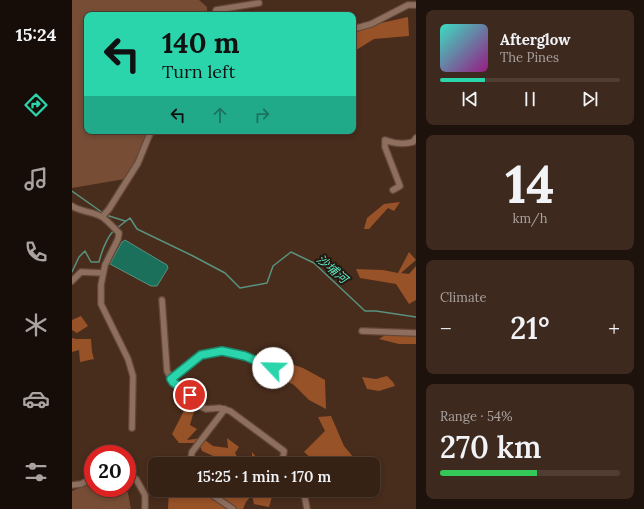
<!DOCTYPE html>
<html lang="en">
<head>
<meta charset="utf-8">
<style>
	:root { --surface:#362115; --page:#3d291e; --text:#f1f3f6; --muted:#aaa3a0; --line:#503e34; --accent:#2ad5ac }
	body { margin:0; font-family:Lora,"Noto Sans TC",serif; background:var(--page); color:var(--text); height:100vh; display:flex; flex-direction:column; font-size:15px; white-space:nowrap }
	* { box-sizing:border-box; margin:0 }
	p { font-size:13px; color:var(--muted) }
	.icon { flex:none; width:22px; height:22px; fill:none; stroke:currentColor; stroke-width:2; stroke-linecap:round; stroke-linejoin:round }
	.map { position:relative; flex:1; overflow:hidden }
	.sheet { display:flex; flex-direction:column; gap:10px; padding:10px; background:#1e120c; width:228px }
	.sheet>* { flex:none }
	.top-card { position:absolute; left:12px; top:12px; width:272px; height:122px; border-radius:8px; box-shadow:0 2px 6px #0003,0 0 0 1px var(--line); background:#2ad5ac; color:#111; overflow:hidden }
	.speed { position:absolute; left:12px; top:445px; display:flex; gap:8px; font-size:20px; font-weight:700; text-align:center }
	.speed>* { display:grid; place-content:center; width:52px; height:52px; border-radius:50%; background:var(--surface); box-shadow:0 2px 6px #0003,0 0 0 1px var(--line); line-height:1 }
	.speed .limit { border:6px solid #d22; background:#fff; color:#111 }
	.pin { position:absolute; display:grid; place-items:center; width:34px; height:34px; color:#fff; margin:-17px; border:2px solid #fff; border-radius:50%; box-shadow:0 1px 4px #0007 }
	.me { position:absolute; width:44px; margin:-22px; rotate:294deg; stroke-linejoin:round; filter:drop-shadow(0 0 3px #0008) }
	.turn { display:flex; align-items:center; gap:14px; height:84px; padding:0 12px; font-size:18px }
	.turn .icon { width:52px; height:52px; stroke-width:2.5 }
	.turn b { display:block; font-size:28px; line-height:34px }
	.lanes { display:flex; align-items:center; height:38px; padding:0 12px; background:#0003; justify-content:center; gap:20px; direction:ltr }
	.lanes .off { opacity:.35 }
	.big { font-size:30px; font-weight:600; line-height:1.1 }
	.sheet .card { flex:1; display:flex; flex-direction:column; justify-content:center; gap:6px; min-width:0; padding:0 14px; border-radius:8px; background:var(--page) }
	.sheet .dial { align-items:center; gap:0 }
	.dial b { font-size:52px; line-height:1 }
	.song { display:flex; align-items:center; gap:12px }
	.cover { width:48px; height:48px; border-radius:6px; background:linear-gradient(135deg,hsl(170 70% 55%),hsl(310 70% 35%)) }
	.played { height:4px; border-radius:2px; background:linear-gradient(90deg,var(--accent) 25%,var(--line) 25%) }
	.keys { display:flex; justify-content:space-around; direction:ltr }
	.heat { display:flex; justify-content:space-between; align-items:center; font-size:22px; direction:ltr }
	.charge { height:6px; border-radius:3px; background:linear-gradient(90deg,#34c759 54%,var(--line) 0) }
	.trip { position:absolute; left:76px; top:457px; width:232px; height:40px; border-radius:8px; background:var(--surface); box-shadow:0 2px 6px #0003,0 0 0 1px var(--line); font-weight:600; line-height:40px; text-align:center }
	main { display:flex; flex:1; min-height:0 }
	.dock { display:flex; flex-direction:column; width:72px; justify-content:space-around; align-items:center; background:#160d08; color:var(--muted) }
	.dock .icon { width:28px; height:28px }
	.dock .on { color:var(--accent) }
	.dock b { font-size:18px; color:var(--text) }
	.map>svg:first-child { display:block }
	.green { fill:#774d35 }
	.forest { fill:#985228 }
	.water { fill:#1a705a; stroke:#5a917f }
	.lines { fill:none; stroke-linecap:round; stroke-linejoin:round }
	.stream { stroke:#5a917f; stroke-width:1.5 }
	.minor-casing { stroke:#634839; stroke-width:8 }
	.minor { stroke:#8e6e5d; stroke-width:5.5 }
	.route-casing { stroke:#1b8a70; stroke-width:10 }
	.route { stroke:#2ad5ac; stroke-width:7 }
	.labels { text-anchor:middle; stroke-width:4; stroke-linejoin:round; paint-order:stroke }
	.water-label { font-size:12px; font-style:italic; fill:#5defc7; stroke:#251811 }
</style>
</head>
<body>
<main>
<nav class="dock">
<b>15:24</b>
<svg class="icon on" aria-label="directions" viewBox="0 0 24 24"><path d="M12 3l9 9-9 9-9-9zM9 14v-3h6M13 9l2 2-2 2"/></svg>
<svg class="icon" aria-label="music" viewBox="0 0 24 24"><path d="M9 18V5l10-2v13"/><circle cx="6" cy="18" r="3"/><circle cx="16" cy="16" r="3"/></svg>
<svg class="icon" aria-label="phone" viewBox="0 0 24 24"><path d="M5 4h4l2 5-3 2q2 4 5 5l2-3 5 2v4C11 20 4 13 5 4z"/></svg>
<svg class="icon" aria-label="climate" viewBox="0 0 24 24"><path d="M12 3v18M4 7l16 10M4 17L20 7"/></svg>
<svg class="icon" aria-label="car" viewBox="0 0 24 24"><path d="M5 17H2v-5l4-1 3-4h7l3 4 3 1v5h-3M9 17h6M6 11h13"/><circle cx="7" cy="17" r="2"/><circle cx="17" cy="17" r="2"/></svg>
<svg class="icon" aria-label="filters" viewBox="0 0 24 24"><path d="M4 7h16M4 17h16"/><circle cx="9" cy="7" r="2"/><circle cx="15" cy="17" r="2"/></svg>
</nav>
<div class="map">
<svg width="344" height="509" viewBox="0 0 344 509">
	<rect width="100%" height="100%" fill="#482c1c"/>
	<path class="green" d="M 0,0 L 127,0 L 135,7 L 135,15 L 15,15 L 15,131 L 85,131 L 53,179 L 0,188 Z
		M 21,482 L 21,488 L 53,488 L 56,493 L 59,509 L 0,509 L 0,491 Z"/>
	<path class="forest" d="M 336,17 L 337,36 L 302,39 L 281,52 L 281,34 L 300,25 Z
		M 328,202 L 322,211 L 316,208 L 297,229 L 292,229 L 295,218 L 312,204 Z
		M 337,252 L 344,260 L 329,273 L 337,274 L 344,266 L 344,300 L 337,304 L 324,284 L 288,278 L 284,269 L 311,270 L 326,273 Z
		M 9,316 L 16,326 L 5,333 L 0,330 L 0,320 Z
		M 313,335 L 344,335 L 344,344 L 327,344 L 307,339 Z
		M 0,338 L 4,339 L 19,339 L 20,352 L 22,359 L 8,362 L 7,350 L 0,352 Z
		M 205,359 L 231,368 L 253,380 L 254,409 L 237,400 L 222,385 L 201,374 Z
		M 315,376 L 321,382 L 323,386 L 307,391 L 295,389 L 290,377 L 304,379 Z
		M 114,407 L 122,411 L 118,425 L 125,429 L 115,440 L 130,438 L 141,446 L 156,448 L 155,438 L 167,447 L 163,453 L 167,460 L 180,460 L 180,452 L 184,457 L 181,464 L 159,464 L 130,451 L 127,443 L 107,443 L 100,434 Z
		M 259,416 L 272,446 L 287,464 L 246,464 L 232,452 L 253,431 L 246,417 Z
		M 146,461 L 145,464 L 103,464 L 104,462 Z
		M 97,490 L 202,490 L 197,507 L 182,504 L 180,495 L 174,502 L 171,509 L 96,509 Z"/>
	<path class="water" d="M 53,240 L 95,265 L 96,268 L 85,286 L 79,286 L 38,264 L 50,242 Z"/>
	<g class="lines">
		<path class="stream" d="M 0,191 L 31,213
			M 34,215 L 53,221
			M 45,228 L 58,218 L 65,229 L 121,256 L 153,273 L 168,288 L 195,283 L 201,266 L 219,252 L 242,263 L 293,311 L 304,311 L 344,317
			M 0,272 L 7,257 L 13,251 L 19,262 L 27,262 C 30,250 34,239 42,230"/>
		<defs>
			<path id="minor" d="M 143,15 L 144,10 L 187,3
				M 281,29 L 299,24 L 336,5 L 344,5
				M 321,190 L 328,186 L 313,147 L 313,140 C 323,144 331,145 341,142 L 344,138
				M 0,206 C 8,212 21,211 30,217 C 36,221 42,228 47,233 L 46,239 L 33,265 L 29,285 L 29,304 L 56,359 L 61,376 L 60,428
				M 30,217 L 37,209 L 66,163 L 79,131
				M 0,281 L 9,272 L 31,273
				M 90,300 L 95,371 L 101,382 L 117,395 L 127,406 L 134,409 L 148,408 L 158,411 L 212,451 L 210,464
				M 290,331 L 344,333
				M 99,379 L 129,355 L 150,351 L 173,356 L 201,368
				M 118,464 L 120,452 L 153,409
				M 55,476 L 64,479 L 73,495 L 73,509
				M 0,485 L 9,484 L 21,478
				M 133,490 L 161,509
				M 230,490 L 232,493 L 235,509"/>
		</defs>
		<use href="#minor" class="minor-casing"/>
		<use href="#minor" class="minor"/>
	</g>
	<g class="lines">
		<defs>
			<path id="route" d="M 118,395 L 101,382 L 99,379 L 129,355 L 150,351 L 173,356 L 201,368"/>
		</defs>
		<use href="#route" class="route-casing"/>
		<use href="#route" class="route"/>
	</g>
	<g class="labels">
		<g class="water-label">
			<text transform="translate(260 269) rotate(41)" y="4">沙埔河</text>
		</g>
	</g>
</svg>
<div class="speed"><div class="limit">20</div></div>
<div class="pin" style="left:118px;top:395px;background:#d93025"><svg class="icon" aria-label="arrive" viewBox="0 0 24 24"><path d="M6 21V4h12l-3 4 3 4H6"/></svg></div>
<svg class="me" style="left:201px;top:368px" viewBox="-20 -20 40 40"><circle r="19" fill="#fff"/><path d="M0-13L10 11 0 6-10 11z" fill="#2ad5ac"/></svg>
<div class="trip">15:25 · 1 min · 170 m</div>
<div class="top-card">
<div class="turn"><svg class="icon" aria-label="left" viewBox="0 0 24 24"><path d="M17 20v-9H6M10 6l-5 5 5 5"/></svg><div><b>140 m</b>Turn left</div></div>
<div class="lanes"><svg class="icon" aria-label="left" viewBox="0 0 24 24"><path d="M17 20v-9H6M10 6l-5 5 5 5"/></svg><svg class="icon off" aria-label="ahead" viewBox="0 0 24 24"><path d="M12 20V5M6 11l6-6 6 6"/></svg><svg class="icon off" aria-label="right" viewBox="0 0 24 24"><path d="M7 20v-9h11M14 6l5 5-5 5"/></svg></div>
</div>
</div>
<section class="sheet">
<div class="card">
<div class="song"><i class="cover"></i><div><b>Afterglow</b><p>The Pines</p></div></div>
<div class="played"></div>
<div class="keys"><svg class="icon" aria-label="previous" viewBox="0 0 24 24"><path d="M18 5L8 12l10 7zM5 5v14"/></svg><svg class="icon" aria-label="pause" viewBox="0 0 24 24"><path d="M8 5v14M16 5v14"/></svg><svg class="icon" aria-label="next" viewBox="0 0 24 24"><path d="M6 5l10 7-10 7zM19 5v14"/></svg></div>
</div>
<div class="card dial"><b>14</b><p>km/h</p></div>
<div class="card"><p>Climate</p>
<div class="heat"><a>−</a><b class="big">21°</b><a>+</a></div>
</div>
<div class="card"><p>Range · 54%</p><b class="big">270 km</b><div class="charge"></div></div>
</section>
</main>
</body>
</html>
